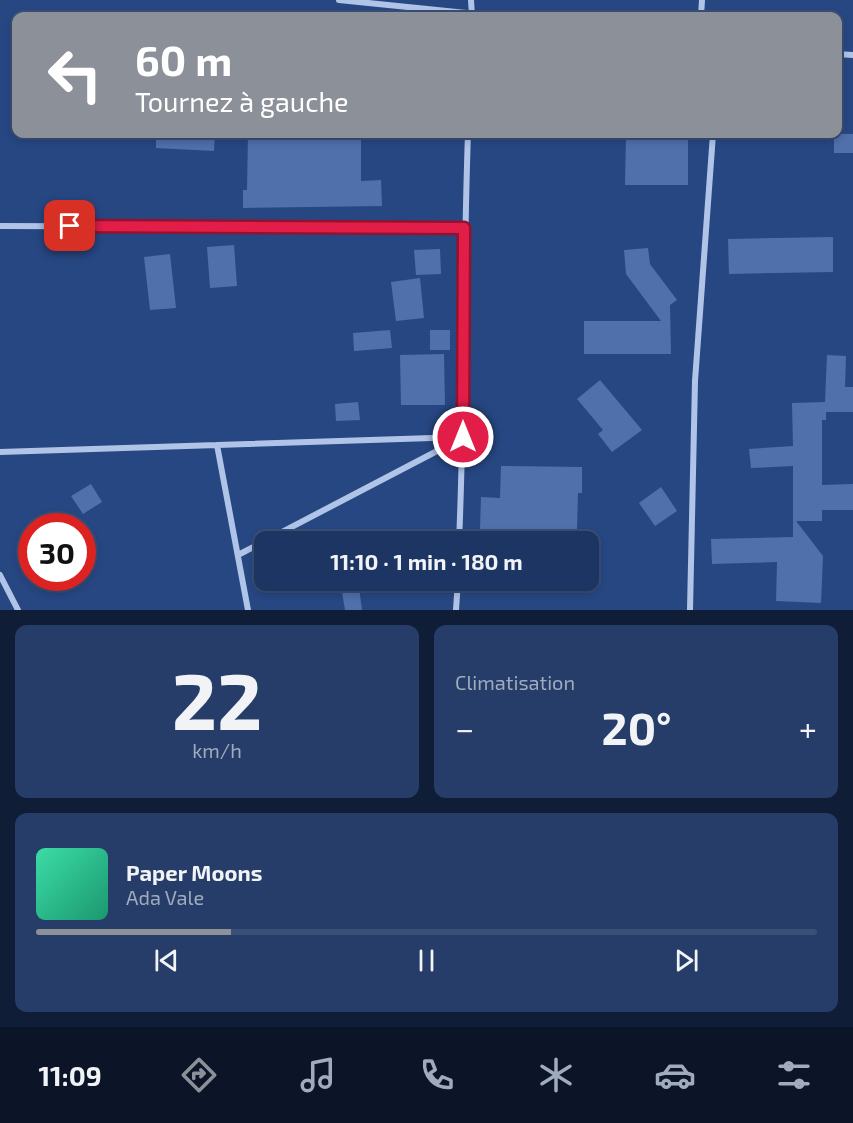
<!DOCTYPE html>
<html lang="fr">
<head>
<meta charset="utf-8">
<style>
	:root { --surface:#1d3562; --page:#253d68; --text:#f1f3f6; --muted:#a0abbe; --line:#3b5077; --accent:#8c9099 }
	body { margin:0; font-family:"Exo 2",sans-serif; background:var(--page); color:var(--text); height:100vh; display:flex; flex-direction:column; font-size:22px; white-space:nowrap }
	* { box-sizing:border-box; margin:0 }
	p { font-size:20px; color:var(--muted) }
	.icon { flex:none; width:33px; height:33px; fill:none; stroke:currentColor; stroke-width:2; stroke-linecap:round; stroke-linejoin:round }
	.map { position:relative; height:610px; overflow:hidden }
	.drawer { display:flex; flex-direction:column; gap:15px; padding:15px; background:#101d36; flex:1 }
	.drawer>* { flex:none }
	.top-card { position:absolute; left:12px; top:12px; width:830px; height:126px; border-radius:12px; box-shadow:0 3px 9px #0003,0 0 0 2px var(--line); background:#8c9099; color:#fff; overflow:hidden }
	.speed { position:absolute; left:18px; top:513px; display:flex; gap:12px; font-size:30px; font-weight:700; text-align:center }
	.speed>* { display:grid; place-content:center; width:78px; height:78px; border-radius:50%; background:var(--surface); box-shadow:0 3px 9px #0003,0 0 0 2px var(--line); line-height:1 }
	.speed .limit { border:9px solid #d22; background:#fff; color:#111 }
	.pin { position:absolute; display:grid; place-items:center; width:51px; height:51px; color:#fff; margin:-26px; border-radius:12px; box-shadow:0 3px 9px #0006 }
	.me { position:absolute; width:66px; margin:-33px; rotate:0deg; stroke-linejoin:round; filter:drop-shadow(0 0 4px #0008) }
	.turn { display:flex; align-items:center; gap:21px; height:126px; padding:0 24px; font-size:27px }
	.turn .icon { width:78px; height:78px; stroke-width:2.5 }
	.turn b { display:block; font-size:42px; line-height:51px }
	.big { font-size:45px; font-weight:700; line-height:1.1 }
	.drawer .tile { flex:1; display:flex; flex-direction:column; justify-content:center; gap:9px; min-width:0; padding:0 21px; border-radius:12px; background:var(--page) }
	.drawer .dial { align-items:center; gap:0 }
	.dial b { font-size:78px; line-height:1 }
	.song { display:flex; align-items:center; gap:18px }
	.cover { width:72px; height:72px; border-radius:9px; background:linear-gradient(135deg,hsl(160 70% 55%),hsl(160 70% 35%)) }
	.played { height:6px; border-radius:3px; background:linear-gradient(90deg,var(--accent) 25%,var(--line) 25%) }
	.keys { display:flex; justify-content:space-around; direction:ltr }
	.heat { display:flex; justify-content:space-between; align-items:center; font-size:33px; direction:ltr }
	.drawer .tiles { flex:1; display:grid; gap:15px; grid-template-columns:1fr 1fr }
	.tile:last-child { grid-column:span 2 }
	.trip { position:absolute; left:254px; top:531px; width:345px; height:60px; border-radius:12px; background:var(--surface); box-shadow:0 3px 9px #0003,0 0 0 2px var(--line); font-weight:700; line-height:60px; text-align:center }
	.tabs { display:flex; height:96px; justify-content:space-around; align-items:center; background:#0c1527; color:var(--muted) }
	.tabs .icon { width:42px; height:42px }
	.tabs .selected { color:var(--accent) }
	.tabs b { font-size:27px; color:var(--text) }
	.map>svg:first-child { display:block }
	.building { fill:#5070ab }
	.lines { fill:none; stroke-linecap:round; stroke-linejoin:round }
	.street { stroke:#b0c4e7; stroke-width:6 }
	.route-casing { stroke:#92132f; stroke-width:15 }
	.route { stroke:#e11d48; stroke-width:10 }
</style>
</head>
<body>
<div class="map">
<svg width="853" height="610" viewBox="0 0 853 610">
	<rect width="100%" height="100%" fill="#274783"/>
	<path class="building" d="M 156,134 L 215,134 L 214,151 L 156,148 Z
		M 248,134 L 361,134 L 361,181 L 381,180 L 382,206 L 243,208 L 243,190 L 247,190 Z
		M 626,134 L 688,134 L 688,185 L 625,185 Z
		M 834,134 L 853,134 L 853,153 L 834,153 Z
		M 833,237 L 833,272 L 729,274 L 728,239 Z
		M 234,245 L 237,286 L 210,288 L 207,247 Z
		M 648,248 L 650,264 L 677,300 L 670,305 L 671,354 L 584,354 L 584,321 L 661,321 L 626,274 L 624,250 Z
		M 440,249 L 441,274 L 416,275 L 414,250 Z
		M 170,254 L 176,308 L 150,310 L 144,257 Z
		M 420,278 L 424,318 L 396,321 L 391,282 Z
		M 390,330 L 392,348 L 354,351 L 353,333 Z
		M 430,330 L 450,330 L 450,350 L 430,350 Z
		M 444,354 L 445,405 L 401,405 L 400,355 Z
		M 827,355 L 846,356 L 845,387 L 853,387 L 853,412 L 826,412 L 826,420 L 822,420 L 822,485 L 853,484 L 853,510 L 822,510 L 822,521 L 796,521 L 823,556 L 821,603 L 776,601 L 777,562 L 712,564 L 711,539 L 793,537 L 793,466 L 751,468 L 749,449 L 793,446 L 792,403 L 825,402 Z
		M 600,380 L 642,430 L 612,452 L 598,434 L 603,430 L 577,399 Z
		M 358,402 L 360,420 L 336,421 L 335,404 Z
		M 501,466 L 582,467 L 582,493 L 578,493 L 577,531 L 480,529 L 481,497 L 500,498 Z
		M 91,484 L 102,502 L 83,514 L 71,496 Z
		M 661,487 L 677,511 L 655,526 L 639,503 Z
		M 340,580 L 358,580 L 362,610 L 345,610 Z"/>
	<g class="lines">
		<path class="street" d="M 339,0 L 496,16
			M 471,0 L 472,16
			M 701,16 L 702,0
			M 837,54 L 853,55
			M 0,226 L 464,228
			M 217,445 L 248,610
			M 0,452 L 463,437
			M 459,542 C 465,406 463,270 468,134
			M 238,555 L 460,439
			M 0,575 L 18,610
			M 456,610 L 458,580
			M 690,610 L 695,381 L 713,134"/>
	</g>
	<g class="lines">
		<defs>
			<path id="route" d="M 70,226 L 464,228 L 463,437"/>
		</defs>
		<use href="#route" class="route-casing"/>
		<use href="#route" class="route"/>
	</g>
</svg>
<div class="speed"><div class="limit">30</div></div>
<div class="pin" style="left:70px;top:226px;background:#d93025"><svg class="icon" aria-label="arrive" viewBox="0 0 24 24"><path d="M6 21V4h12l-3 4 3 4H6"/></svg></div>
<svg class="me" style="left:463px;top:437px" viewBox="-20 -20 40 40"><circle r="17" fill="#e11d48" stroke="#fff" stroke-width="3"/><path d="M0-11L8 9 0 5-8 9z" fill="#fff"/></svg>
<div class="trip">11:10 · 1 min · 180 m</div>
<div class="top-card">
<div class="turn"><svg class="icon" aria-label="left" viewBox="0 0 24 24"><path d="M17 20v-9H6M10 6l-5 5 5 5"/></svg><div><b>60 m</b>Tournez à gauche</div></div>
</div>
</div>
<section class="drawer">
<div class="tiles">
<div class="tile dial"><b>22</b><p>km/h</p></div>
<div class="tile"><p>Climatisation</p>
<div class="heat"><a>−</a><b class="big">20°</b><a>+</a></div>
</div>
<div class="tile">
<div class="song"><i class="cover"></i><div><b>Paper Moons</b><p>Ada Vale</p></div></div>
<div class="played"></div>
<div class="keys"><svg class="icon" aria-label="previous" viewBox="0 0 24 24"><path d="M18 5L8 12l10 7zM5 5v14"/></svg><svg class="icon" aria-label="pause" viewBox="0 0 24 24"><path d="M8 5v14M16 5v14"/></svg><svg class="icon" aria-label="next" viewBox="0 0 24 24"><path d="M6 5l10 7-10 7zM19 5v14"/></svg></div>
</div>
</div>
</section>
<nav class="tabs">
<b>11:09</b>
<svg class="icon selected" aria-label="directions" viewBox="0 0 24 24"><path d="M12 3l9 9-9 9-9-9zM9 14v-3h6M13 9l2 2-2 2"/></svg>
<svg class="icon" aria-label="music" viewBox="0 0 24 24"><path d="M9 18V5l10-2v13"/><circle cx="6" cy="18" r="3"/><circle cx="16" cy="16" r="3"/></svg>
<svg class="icon" aria-label="phone" viewBox="0 0 24 24"><path d="M5 4h4l2 5-3 2q2 4 5 5l2-3 5 2v4C11 20 4 13 5 4z"/></svg>
<svg class="icon" aria-label="climate" viewBox="0 0 24 24"><path d="M12 3v18M4 7l16 10M4 17L20 7"/></svg>
<svg class="icon" aria-label="car" viewBox="0 0 24 24"><path d="M5 17H2v-5l4-1 3-4h7l3 4 3 1v5h-3M9 17h6M6 11h13"/><circle cx="7" cy="17" r="2"/><circle cx="17" cy="17" r="2"/></svg>
<svg class="icon" aria-label="filters" viewBox="0 0 24 24"><path d="M4 7h16M4 17h16"/><circle cx="9" cy="7" r="2"/><circle cx="15" cy="17" r="2"/></svg>
</nav>
</body>
</html>
